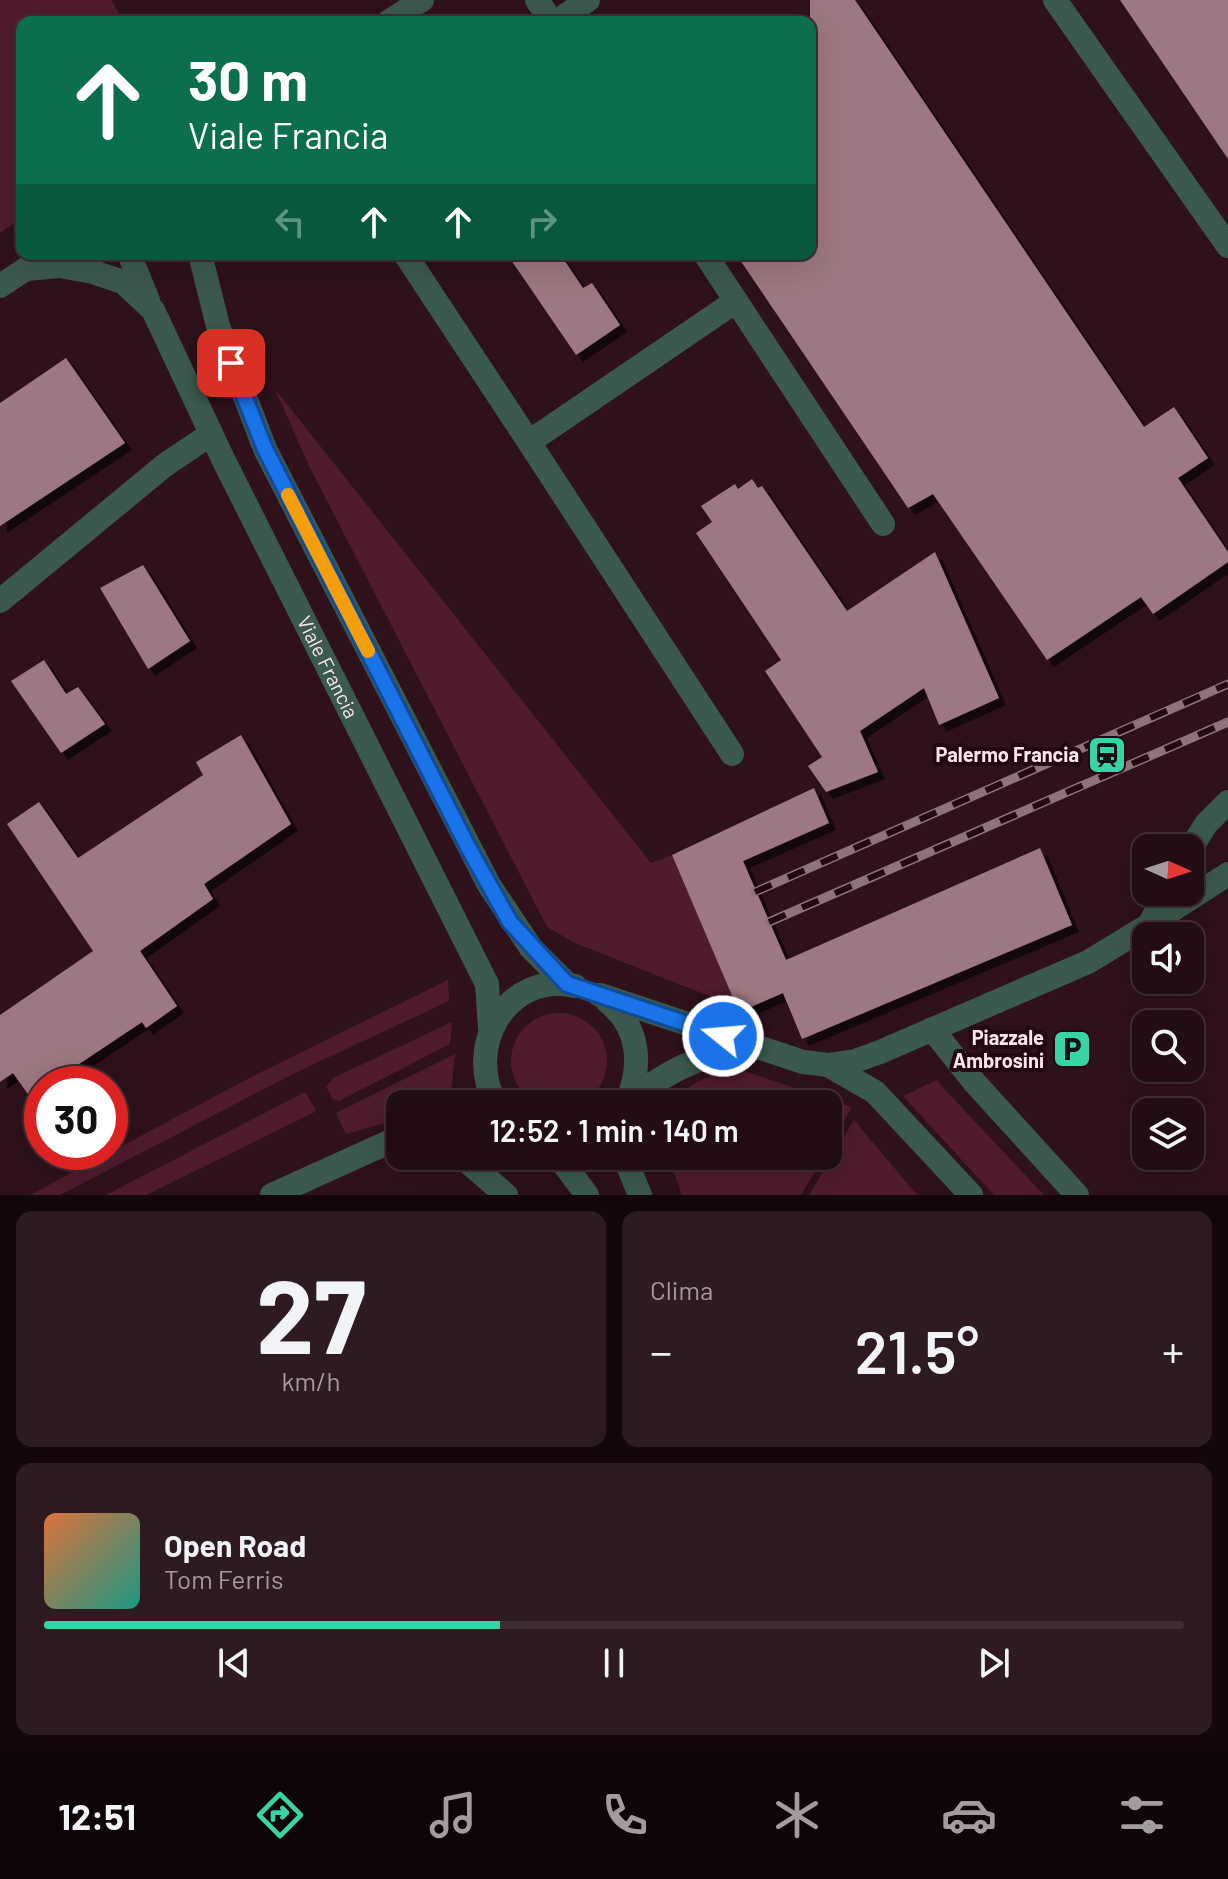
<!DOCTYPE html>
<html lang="it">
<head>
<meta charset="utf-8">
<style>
	:root { --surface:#220d14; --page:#2e1b22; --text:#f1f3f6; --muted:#a29ca0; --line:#3f2d34; --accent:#39d4a5 }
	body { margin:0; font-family:Barlow,sans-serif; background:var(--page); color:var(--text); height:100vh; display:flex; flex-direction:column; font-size:30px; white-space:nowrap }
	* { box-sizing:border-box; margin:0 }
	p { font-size:26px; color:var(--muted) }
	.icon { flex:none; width:44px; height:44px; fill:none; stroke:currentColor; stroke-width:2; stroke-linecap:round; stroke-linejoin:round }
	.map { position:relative; height:1195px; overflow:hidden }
	.drawer { display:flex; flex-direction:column; gap:16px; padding:16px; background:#13070b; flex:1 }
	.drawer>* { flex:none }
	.banner { position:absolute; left:16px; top:16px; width:800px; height:244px; border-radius:16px; box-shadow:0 8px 32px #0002,0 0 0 2px var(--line); background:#0b6e4f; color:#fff; overflow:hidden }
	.needle { width:52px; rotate:93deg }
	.tools { position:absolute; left:1132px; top:834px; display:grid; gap:16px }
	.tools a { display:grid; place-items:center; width:72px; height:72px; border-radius:16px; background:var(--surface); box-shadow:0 8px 32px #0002,0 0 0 2px var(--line); font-size:40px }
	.speed { position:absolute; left:24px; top:1066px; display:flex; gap:16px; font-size:40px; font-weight:700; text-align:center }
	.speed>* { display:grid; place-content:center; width:104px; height:104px; border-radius:50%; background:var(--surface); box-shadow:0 8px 32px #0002,0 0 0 2px var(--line); line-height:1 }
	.speed .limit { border:12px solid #d22; background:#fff; color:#111 }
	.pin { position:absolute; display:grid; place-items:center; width:68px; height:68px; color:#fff; margin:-34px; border-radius:16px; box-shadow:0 4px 12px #0006 }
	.me { position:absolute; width:88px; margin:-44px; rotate:287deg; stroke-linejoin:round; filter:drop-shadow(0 0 6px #0008) }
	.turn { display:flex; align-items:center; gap:28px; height:168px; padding:0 40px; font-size:36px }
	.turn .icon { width:104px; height:104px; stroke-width:2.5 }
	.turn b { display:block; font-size:56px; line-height:68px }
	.lanes { display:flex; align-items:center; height:76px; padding:0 40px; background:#0003; justify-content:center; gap:40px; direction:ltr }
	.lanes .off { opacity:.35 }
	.big { font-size:60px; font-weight:600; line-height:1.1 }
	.drawer .card { flex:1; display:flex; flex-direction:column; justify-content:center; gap:12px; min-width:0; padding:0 28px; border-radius:16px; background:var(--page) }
	.drawer .dial { align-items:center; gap:0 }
	.dial b { font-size:104px; line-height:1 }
	.song { display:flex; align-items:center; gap:24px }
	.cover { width:96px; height:96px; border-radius:12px; background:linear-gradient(135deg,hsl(20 70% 55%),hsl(170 70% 35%)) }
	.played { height:8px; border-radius:4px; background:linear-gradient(90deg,var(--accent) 40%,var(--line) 40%) }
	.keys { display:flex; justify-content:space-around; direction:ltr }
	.heat { display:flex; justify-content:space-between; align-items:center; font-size:44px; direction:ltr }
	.drawer .tiles { flex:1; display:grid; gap:16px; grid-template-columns:1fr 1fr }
	.card:last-child { grid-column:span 2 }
	.trip { position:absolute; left:386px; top:1090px; width:456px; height:80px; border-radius:16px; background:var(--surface); box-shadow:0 8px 32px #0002,0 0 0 2px var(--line); font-weight:600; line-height:80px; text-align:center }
	.menu { display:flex; height:128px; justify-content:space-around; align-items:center; background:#0e0508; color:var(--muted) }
	.menu .icon { width:56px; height:56px }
	.menu .current { color:var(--accent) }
	.menu b { font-size:36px; color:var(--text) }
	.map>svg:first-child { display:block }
	.green { fill:#501b2e }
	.building { fill:#9d7781; filter:url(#shadow) }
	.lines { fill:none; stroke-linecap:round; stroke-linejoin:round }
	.minor { stroke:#3c594d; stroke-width:24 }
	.rail-casing { stroke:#8d737a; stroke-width:9 }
	.rail { stroke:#230711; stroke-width:6; stroke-dasharray:18; stroke-linecap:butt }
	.route-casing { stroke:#114b97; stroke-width:20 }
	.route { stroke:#1a73e8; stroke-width:14 }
	.slow { stroke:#f59e0b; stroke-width:14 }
	.labels { text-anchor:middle; stroke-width:8; stroke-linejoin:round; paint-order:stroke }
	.street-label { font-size:20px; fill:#fce6ec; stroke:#230711 }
	.poi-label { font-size:20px; font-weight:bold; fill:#fce6ec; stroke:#230711; text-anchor:end }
</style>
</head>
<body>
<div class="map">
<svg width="1228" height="1195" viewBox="0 0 1228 1195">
	<defs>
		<filter id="shadow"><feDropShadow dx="7" dy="7" stdDeviation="0" flood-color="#0009"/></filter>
	</defs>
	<rect width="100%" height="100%" fill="#2e111a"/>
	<path class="green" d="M 0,0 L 111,0 L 124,22 L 22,22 L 22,218 L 0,233 Z
		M 275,389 L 651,863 L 672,855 L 737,1007 L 575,943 L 547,927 L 309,466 Z
		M 448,980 L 449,1001 L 295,1073 L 60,1195 L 30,1195 L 253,1076 Z
		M511 1061a48 48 0 1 1 96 0a48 48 0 1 1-96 0Z
		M 452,1022 L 450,1044 L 339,1101 L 333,1099 L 326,1087 L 333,1078 Z
		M 455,1054 L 450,1104 L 400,1104 L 400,1119 L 346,1134 L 336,1113 Z
		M 741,1070 L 852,1107 L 828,1149 L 828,1104 L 673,1104 C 690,1081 713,1072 741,1070 Z
		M 937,1080 L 950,1095 L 1044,1195 L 994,1195 L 903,1096 Z
		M 305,1092 L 316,1110 L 313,1113 L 146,1195 L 106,1195 Z
		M 854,1120 L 917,1195 L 809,1195 Z
		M 668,1156 L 824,1156 L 801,1195 L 682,1195 Z"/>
	<path class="building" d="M 810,0 L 855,0 L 1144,427 L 1174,407 L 1208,458 L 1178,478 L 1228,552 L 1228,562 L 1153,614 L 1141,597 L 1047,660 L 933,494 L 908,508 L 736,254 L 810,254 Z
		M 1120,0 L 1228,0 L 1228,159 Z
		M 507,254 L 560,254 L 583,288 L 592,283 L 620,325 L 576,355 Z
		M 66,358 L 125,443 L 0,526 L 0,403 Z
		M 752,479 L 758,488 L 762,486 L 847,611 L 935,552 L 999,698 L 939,725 L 924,688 L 860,731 L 878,772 L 826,792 L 808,766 L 822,757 L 765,671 L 781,660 L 696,533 L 712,522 L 701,506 L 735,484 L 738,489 Z
		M 143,565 L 190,641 L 148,669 L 100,588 Z
		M 44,660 L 66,694 L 78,687 L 105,724 L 61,753 L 11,681 Z
		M 241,735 L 291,824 L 204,884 L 213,899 L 140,951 L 177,1006 L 146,1028 L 142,1022 L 76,1066 L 88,1084 L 42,1084 L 42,1089 L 30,1097 L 13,1073 L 0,1082 L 0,1015 L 93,951 L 7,824 L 39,802 L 78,858 L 203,775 L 196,762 Z
		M 814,788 L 829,823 L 743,861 L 786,960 L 1040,848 L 1072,925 L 802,1039 L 783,993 L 739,1012 L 672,855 Z"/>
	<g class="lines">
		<g class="minor">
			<path d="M 537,0 L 552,22"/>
			<path d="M 1055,0 L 1228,246"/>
			<path d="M 388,22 L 422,0"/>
			<path d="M 556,22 L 588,0"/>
			<path d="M 129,254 L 148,300"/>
			<path d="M 200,254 L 218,326 L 265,449 L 489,885 L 531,948 L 567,984"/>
			<path d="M 405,254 L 529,442"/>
			<path d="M 705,254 L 883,524"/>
			<path id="s1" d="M 26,269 L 60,266 L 93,272 L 123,282 L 153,310 L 224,461 L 487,984 L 490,1028"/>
			<path d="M 0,286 L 38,261"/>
			<path d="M 0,601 L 165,465 L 211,434"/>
			<path d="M 732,754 L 529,442 L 736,301"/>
			<path d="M 1190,850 L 1206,824 L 1228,802"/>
			<path d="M 1167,892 L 1149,925 L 1228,874"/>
			<path d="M 600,995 L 803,1062 L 828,1065 L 855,1061 L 880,1052 L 1088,962 L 1149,925"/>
			<path d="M 608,1002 C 641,1028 642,1068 626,1104"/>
			<path d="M 932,1029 L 975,1083 L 1077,1195"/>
			<path d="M 828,1065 L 875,1092 L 971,1195"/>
			<path d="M 627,1102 C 664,1074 702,1051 749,1051"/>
			<path d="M 496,1104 C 464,1048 506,971 575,986"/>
			<path d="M 461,1156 L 506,1195"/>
			<path d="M 558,1156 L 587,1195"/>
			<path d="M 624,1156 L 640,1195"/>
			<path d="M 272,1195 L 400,1137"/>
		</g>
		<defs>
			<path id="rail" d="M 755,892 L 1228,684
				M 769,922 L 1228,722"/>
		</defs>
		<use href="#rail" class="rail-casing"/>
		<use href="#rail" class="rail"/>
	</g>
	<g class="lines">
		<defs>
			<path id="route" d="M 231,363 L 265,449 L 468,847 L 510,922 L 567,984 L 723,1036"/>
		</defs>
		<use href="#route" class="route-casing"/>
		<use href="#route" class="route"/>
		<path class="slow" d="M 288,495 L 368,651"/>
	</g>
	<defs>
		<symbol id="station-square" viewBox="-11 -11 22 22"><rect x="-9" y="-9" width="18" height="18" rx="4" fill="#39d4a5" stroke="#230711"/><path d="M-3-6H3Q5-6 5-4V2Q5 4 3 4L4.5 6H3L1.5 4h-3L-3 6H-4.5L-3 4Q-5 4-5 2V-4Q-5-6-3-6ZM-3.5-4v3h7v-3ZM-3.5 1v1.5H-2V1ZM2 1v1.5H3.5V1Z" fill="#111"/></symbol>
		<symbol id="parking-square" viewBox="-11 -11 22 22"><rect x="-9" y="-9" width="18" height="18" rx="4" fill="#39d4a5" stroke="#230711"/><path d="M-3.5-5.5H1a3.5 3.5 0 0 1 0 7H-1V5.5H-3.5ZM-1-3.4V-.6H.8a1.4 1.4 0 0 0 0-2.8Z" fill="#111"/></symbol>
	</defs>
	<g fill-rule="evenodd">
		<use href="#station-square" x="1085" y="733" width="44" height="44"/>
		<use href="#parking-square" x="1050" y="1027" width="44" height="44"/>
	</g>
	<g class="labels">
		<g class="street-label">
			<text dy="7" stroke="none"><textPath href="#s1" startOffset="538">Viale Francia</textPath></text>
		</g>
		<g class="poi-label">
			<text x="1079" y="762">Palermo Francia</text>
			<text x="1044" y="1045">Piazzale<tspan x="1044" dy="23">Ambrosini</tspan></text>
		</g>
	</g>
</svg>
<div class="tools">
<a><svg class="needle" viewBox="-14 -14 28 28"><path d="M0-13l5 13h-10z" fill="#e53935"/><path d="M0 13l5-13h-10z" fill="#a29ca0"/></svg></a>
<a><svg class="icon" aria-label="sound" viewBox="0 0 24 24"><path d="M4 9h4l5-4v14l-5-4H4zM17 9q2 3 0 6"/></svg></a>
<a><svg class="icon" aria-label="search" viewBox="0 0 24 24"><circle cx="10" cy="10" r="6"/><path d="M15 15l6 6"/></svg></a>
<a><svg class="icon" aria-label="layers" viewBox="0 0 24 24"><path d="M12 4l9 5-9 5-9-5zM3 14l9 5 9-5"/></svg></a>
</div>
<div class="speed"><div class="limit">30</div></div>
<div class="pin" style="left:231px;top:363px;background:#d93025"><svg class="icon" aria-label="arrive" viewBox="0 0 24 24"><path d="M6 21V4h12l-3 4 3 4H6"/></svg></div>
<svg class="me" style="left:723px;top:1036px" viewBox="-20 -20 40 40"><circle r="17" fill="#1a73e8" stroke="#fff" stroke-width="3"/><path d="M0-11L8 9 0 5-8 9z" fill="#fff"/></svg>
<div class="trip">12:52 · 1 min · 140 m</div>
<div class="banner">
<div class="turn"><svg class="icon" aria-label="ahead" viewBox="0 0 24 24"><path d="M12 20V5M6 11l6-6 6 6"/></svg><div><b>30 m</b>Viale Francia</div></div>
<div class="lanes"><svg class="icon off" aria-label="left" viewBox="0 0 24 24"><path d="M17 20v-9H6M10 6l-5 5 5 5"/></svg><svg class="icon" aria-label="ahead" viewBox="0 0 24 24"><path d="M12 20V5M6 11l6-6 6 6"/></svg><svg class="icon" aria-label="ahead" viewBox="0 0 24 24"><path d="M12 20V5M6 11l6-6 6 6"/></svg><svg class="icon off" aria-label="right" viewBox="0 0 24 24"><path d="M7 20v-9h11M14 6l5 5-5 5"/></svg></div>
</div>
</div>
<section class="drawer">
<div class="tiles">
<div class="card dial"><b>27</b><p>km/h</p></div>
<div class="card"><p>Clima</p>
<div class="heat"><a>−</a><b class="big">21.5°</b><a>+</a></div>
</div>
<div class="card">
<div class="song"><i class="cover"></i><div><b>Open Road</b><p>Tom Ferris</p></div></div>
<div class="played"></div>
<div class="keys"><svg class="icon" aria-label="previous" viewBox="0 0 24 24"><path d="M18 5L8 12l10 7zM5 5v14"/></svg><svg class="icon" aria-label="pause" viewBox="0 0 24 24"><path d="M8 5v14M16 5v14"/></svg><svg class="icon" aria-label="next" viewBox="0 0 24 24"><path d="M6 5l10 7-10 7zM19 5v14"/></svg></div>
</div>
</div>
</section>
<nav class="menu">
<b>12:51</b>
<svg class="icon current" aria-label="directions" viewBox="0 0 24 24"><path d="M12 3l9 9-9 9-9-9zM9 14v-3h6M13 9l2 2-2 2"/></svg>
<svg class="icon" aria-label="music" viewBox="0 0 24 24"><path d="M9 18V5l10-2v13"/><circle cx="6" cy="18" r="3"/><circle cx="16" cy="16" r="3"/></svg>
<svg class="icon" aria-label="phone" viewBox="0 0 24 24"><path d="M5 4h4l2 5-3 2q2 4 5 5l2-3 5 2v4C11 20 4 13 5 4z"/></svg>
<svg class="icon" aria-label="climate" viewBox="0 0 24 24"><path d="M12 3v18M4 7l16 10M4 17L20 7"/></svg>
<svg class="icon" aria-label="car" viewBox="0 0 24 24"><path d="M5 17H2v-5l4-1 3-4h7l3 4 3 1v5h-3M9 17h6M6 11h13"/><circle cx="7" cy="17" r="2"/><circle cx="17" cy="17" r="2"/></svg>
<svg class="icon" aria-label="filters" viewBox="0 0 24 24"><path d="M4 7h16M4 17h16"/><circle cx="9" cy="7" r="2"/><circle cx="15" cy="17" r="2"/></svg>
</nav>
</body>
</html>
